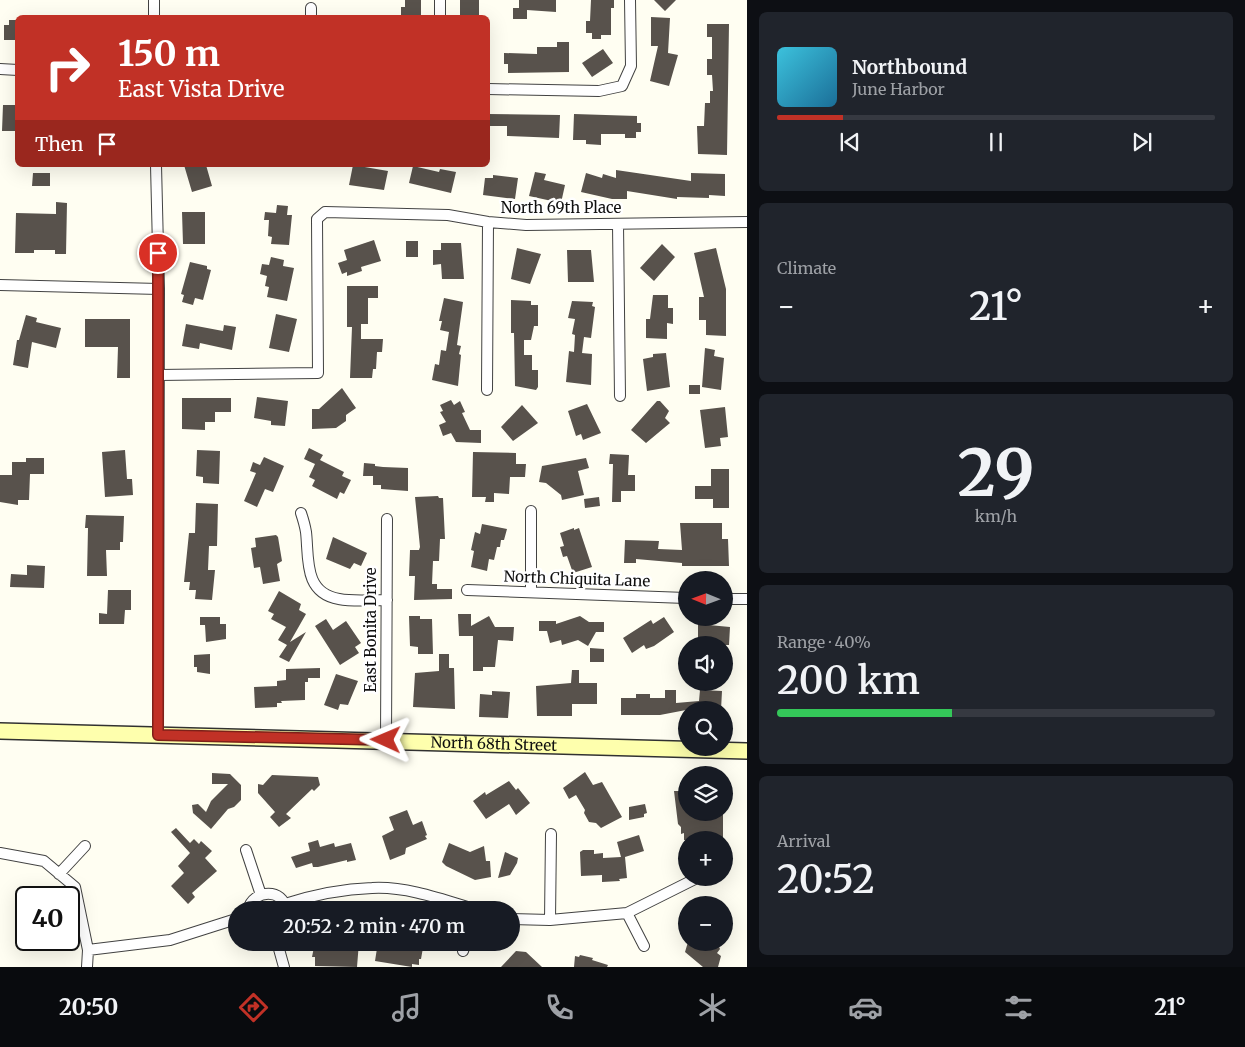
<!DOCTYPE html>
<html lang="en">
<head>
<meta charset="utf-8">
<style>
	:root { --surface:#171b24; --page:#20242c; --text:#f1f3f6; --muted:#9ea1a6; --line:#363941; --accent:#c13126 }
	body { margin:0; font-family:Merriweather,serif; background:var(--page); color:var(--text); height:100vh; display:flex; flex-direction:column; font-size:19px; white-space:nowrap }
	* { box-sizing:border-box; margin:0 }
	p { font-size:16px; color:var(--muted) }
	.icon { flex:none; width:28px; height:28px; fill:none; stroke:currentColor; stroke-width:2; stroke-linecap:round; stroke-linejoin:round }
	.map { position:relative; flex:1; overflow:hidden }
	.sheet { display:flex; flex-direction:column; gap:12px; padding:12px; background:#0d0f14; width:498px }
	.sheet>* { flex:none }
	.hud { position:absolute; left:15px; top:15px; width:475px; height:152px; border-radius:8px; box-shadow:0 5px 20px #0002; background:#c13126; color:#fff; overflow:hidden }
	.needle { width:32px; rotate:271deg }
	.tools { position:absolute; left:678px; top:571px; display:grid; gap:10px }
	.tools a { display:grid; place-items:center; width:55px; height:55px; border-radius:50%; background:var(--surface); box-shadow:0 5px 20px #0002; font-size:25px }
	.speed { position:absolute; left:15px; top:886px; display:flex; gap:10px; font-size:25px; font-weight:700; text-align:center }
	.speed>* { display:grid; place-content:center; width:65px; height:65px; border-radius:50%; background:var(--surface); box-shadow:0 5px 20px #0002; line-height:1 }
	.speed .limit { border:2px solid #111; border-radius:8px; background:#fff; color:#111 }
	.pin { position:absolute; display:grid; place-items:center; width:42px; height:42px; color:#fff; margin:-21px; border:2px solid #fff; border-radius:50%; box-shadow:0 1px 5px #0007 }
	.me { position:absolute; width:55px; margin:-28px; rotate:271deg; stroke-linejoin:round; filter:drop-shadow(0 0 4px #0008) }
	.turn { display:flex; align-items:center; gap:18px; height:105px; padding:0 20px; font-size:22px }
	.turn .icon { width:65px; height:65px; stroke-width:2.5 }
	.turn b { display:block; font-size:35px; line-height:42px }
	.then { display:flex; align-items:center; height:48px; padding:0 20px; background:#0003; gap:10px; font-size:19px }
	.big { font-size:38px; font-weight:600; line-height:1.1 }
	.sheet .card { flex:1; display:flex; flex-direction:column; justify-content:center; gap:8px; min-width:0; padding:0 18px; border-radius:8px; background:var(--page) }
	.sheet .dial { align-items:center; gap:0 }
	.dial b { font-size:65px; line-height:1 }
	.song { display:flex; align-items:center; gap:15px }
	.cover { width:60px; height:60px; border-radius:8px; background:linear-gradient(135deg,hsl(190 70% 55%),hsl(200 70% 35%)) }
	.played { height:5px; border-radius:2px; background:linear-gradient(90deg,var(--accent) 15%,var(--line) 15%) }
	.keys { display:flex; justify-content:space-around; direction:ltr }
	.heat { display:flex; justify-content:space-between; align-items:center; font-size:28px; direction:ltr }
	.charge { height:8px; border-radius:4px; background:linear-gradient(90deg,#34c759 40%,var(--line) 0) }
	.trip { position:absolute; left:228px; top:901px; width:292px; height:50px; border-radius:25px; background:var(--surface); box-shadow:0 5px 20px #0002; font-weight:600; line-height:50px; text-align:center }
	.dock { display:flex; height:80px; justify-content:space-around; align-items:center; background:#090b0e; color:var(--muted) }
	.dock .icon { width:35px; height:35px }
	.dock .active { color:var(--accent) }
	.dock b { font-size:22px; color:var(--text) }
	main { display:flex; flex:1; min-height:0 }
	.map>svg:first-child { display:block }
	.building { fill:#58524c }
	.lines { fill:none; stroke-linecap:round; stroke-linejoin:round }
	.street-casing { stroke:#424242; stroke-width:12 }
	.secondary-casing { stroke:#313131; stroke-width:18 }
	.street { stroke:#fff; stroke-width:10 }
	.secondary { stroke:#feffad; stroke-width:15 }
	.route-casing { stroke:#7d2019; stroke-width:12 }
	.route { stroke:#c13126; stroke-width:9 }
	.labels { text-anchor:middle; stroke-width:5; stroke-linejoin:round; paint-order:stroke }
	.street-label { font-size:15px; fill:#0f0f0f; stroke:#fff }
</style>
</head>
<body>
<main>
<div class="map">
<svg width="748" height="967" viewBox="0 0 748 967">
	<rect width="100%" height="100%" fill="#fffef2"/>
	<path class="building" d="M 405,0 L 421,0 L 421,18 L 401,18 L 401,7 L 405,7 Z
		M 460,0 L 479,0 L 479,18 L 460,18 Z
		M 519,0 L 556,0 L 556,12 L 527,10 L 527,19 L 513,19 L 513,8 L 519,8 Z
		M 591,0 L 614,0 L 614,8 L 611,8 L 611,35 L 601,35 L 601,39 L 592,39 L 592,33 L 586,33 L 586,21 L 590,21 Z
		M 654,0 L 676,0 L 665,11 Z
		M 651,17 L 670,18 L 668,53 L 678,55 L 669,86 L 650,81 L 658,46 L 651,46 Z
		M 9,20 L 18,20 L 18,40 L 4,40 L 4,25 L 9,25 Z
		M 707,24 L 729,24 L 727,155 L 698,154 L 697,126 L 704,126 L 705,103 L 710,103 L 710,91 L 713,91 L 712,75 L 707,75 L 707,59 L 712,59 L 712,37 L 707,37 Z
		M 557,42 L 569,42 L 569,72 L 508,73 L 508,64 L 504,64 L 504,53 L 537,54 L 537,47 L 557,47 Z
		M 603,49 L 613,63 L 592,77 L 582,63 Z
		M 3,105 L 18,105 L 15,131 L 2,131 Z
		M 488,114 L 560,115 L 559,138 L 507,136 L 507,126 L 488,126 Z
		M 574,114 L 637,116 L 637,123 L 641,123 L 641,132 L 636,132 L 636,138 L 625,138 L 625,134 L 601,134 L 601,145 L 586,144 L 586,140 L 573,140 Z
		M 184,165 L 206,165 L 212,186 L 192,192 Z
		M 353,165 L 388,171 L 384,190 L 349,185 Z
		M 413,166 L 439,172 L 440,169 L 456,172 L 451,193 L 409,183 Z
		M 616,170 L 691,181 L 691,173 L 725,174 L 725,196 L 709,195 L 709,198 L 677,197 L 677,199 L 627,191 L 627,199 L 612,199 L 581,192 L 586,173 L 602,178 L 603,174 L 616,178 Z
		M 535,172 L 546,174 L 544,180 L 565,185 L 561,203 L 529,196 Z
		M 33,173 L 50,173 L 50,186 L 32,186 Z
		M 493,175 L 518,178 L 515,199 L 483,195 L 485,178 L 493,178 Z
		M 56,202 L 67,203 L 66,254 L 55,254 L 55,250 L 34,250 L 34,253 L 15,253 L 16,213 L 56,214 Z
		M 277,205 L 288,206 L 287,215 L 292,215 L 289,245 L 271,244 L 272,237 L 268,236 L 269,220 L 264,220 L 265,212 L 276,213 Z
		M 182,212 L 205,212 L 205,244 L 183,244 Z
		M 374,240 L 381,261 L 361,267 L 362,271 L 347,276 L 347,272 L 342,274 L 338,263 L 347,260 L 344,250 Z
		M 406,241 L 418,241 L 418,257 L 406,257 Z
		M 441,243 L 461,243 L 464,279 L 442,279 L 441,264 L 433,265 L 433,250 L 441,250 Z
		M 662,244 L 675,257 L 654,281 L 640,268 Z
		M 517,248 L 541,254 L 530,284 L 511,279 Z
		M 716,248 L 726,289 L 726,336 L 706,335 L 706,320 L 699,320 L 699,297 L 704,297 L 694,253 Z
		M 567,250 L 591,250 L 594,282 L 568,282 Z
		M 271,257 L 284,260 L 283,266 L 294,268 L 287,301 L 267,297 L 269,287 L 265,286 L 267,276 L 260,274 L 262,264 L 269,265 Z
		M 190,262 L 207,266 L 207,269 L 211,270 L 203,300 L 195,298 L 193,305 L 182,302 L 184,295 L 181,294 Z
		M 347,286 L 378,286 L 378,298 L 368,298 L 368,324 L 361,324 L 361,339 L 383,339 L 382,352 L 377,352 L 376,369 L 373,369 L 372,378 L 350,378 L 352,327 L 347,327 Z
		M 653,295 L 668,295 L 668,308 L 673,308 L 673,324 L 667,323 L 667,339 L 646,338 L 646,319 L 650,319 Z
		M 444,298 L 463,302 L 457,345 L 461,346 L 459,354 L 461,355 L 458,386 L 432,380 L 435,364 L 439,365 L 441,350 L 446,351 L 449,332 L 440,330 L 442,321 L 439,321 Z
		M 511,300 L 531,301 L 531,305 L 538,305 L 538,326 L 534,326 L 531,340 L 524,340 L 524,355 L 532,355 L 532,370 L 538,370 L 538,387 L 536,390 L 515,386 L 514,333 L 511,333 Z
		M 572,301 L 593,302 L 592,306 L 595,307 L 591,338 L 584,337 L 582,353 L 592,354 L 591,385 L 566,382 L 569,351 L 574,352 L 575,335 L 572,334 L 575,319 L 568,318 Z
		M 276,314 L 297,319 L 289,352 L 269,348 Z
		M 26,315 L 37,318 L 36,322 L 61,328 L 56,348 L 32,342 L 28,368 L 13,365 L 17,340 L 19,340 Z
		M 85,319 L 130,319 L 130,378 L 117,378 L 118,347 L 85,347 Z
		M 186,324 L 223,331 L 224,325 L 236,327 L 232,350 L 200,343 L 199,349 L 182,346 Z
		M 705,348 L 715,350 L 714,356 L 724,358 L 721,390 L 702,387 Z
		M 666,353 L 670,387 L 647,391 L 643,359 L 653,357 L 653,354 Z
		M 689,385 L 700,385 L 700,394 L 689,394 Z
		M 342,388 L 356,408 L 346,415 L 346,421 L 336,428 L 312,429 L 312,409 L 319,409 Z
		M 257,397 L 288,401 L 285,426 L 271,425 L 271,421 L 254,418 Z
		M 182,398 L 231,398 L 231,412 L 215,412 L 215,422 L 205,422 L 205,430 L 182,429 Z
		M 451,400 L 454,405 L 460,401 L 465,412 L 462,413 L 470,430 L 481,430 L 481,443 L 456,442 L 451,433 L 443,436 L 439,425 L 446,422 L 440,412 L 443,411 L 440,405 Z
		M 657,401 L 660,401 L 669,411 L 665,418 L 670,423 L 646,443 L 631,430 Z
		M 587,404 L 601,433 L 583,440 L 581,434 L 576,436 L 568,411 Z
		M 522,405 L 538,423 L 513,441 L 501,427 Z
		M 725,407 L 728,437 L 720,438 L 721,446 L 705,448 L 700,410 Z
		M 309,448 L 323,455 L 320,460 L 344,472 L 342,476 L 351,480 L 344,494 L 340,492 L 337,499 L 312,486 L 315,480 L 309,477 L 315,464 L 304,459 Z
		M 125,450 L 127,479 L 132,479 L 133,495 L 105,497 L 102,452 Z
		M 197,450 L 220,451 L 219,484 L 203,483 L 203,477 L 196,476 Z
		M 473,452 L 516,453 L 516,464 L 526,464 L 525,477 L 510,477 L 509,494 L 494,493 L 494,502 L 485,502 L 486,497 L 472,497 Z
		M 610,454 L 629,455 L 628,475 L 635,475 L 635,491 L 621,491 L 621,502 L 612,502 L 613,464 L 609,464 Z
		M 264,457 L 284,466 L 273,492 L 265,489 L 257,507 L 244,501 L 256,473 L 250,471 L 253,462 L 260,465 Z
		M 26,458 L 44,458 L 44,474 L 30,474 L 29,500 L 18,500 L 18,505 L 0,502 L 0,475 L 12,475 L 12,462 L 26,462 Z
		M 586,458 L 589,468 L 578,471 L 584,495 L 562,500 L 561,495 L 546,483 L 539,482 L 542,466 Z
		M 364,463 L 375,464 L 375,466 L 383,467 L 408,468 L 408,491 L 381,489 L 381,485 L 373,485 L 373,476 L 363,476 Z
		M 711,469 L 729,469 L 729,508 L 713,508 L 713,499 L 695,499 L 695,486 L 711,486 Z
		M 438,496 L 439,498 L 443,498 L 445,539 L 440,539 L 439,561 L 433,561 L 432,584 L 437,584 L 437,589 L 452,589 L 452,599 L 414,600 L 415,576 L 409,576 L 410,550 L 419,550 L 420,547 L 415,497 Z
		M 599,497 L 600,506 L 585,508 L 584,499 Z
		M 196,503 L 218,504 L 217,546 L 209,546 L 208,570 L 215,570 L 212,600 L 195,599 L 196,590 L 189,590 L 190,582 L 184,582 L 189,533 L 195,533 Z
		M 86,515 L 124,516 L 123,542 L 120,542 L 120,550 L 106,550 L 107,576 L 87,576 L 88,528 L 85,528 Z
		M 680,523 L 722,523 L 722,539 L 728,539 L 729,566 L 682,566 L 682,563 L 636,559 L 636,563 L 624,563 L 625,540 L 659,541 L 658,549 L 682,550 Z
		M 482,524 L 507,529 L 504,540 L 501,540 L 500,547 L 497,547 L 494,560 L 489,559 L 487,571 L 471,567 L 474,551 L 471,550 L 475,532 L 480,534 Z
		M 574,528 L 574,530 L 579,528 L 592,567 L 573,573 L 567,556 L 563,557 L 560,547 L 564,546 L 560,533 Z
		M 276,535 L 278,537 L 282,561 L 277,564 L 280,581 L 263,584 L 260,567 L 254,568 L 251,548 L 256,547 L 255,538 Z
		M 333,537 L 367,553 L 361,566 L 354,563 L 350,569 L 326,559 Z
		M 27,565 L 45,566 L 44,588 L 10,587 L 11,574 L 27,575 Z
		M 108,590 L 131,590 L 131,610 L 125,610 L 124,624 L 99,624 L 99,613 L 107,614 Z
		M 279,591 L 301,604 L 299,610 L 306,614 L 290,642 L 306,632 L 289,662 L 279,657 L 287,645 L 278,640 L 286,627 L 271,619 L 274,614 L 268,611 Z
		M 458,614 L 471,614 L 471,626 L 489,616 L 495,627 L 514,627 L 513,641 L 498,640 L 495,667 L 483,667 L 483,671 L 473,671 L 473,636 L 459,636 Z
		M 409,616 L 420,616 L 420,619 L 432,619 L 433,654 L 418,654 L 418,647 L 410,646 Z
		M 580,616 L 589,622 L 604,622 L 604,632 L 596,632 L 588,646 L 578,640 L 562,645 L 561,640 L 550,643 L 547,631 L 539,631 L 539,621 L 556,621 L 556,624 Z
		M 200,617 L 220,617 L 220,624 L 226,624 L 226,639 L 206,642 L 205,625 L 200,625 Z
		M 664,617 L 674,632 L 654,646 L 646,649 L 644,645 L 632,653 L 623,638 L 651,620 L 653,624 Z
		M 326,619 L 333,630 L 346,621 L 361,643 L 355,647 L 359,653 L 340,665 L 315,626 Z
		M 698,624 L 730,627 L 729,645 L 698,645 Z
		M 590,648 L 604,649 L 604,662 L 590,662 Z
		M 210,654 L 210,674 L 197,672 L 197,667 L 194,667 L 194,655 Z
		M 439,654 L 449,654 L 449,668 L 454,668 L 455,709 L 413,707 L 415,673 L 439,671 Z
		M 320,668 L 320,678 L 308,678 L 308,682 L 305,682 L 305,700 L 281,701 L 282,703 L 277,703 L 277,707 L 255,708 L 254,687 L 277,686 L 277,681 L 286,680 L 286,669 Z
		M 572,670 L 579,670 L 579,683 L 597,683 L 597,704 L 572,704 L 572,716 L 537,716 L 536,686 L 571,683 Z
		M 336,674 L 358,681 L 348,705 L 340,704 L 338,710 L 324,705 Z
		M 665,690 L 676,690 L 676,703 L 699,701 L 700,690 L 722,691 L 721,710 L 686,710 L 660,715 L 621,715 L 621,698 L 636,698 L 636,694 L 650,694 L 650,698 L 665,698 Z
		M 492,691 L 510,692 L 508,718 L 479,717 L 480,694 L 492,695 Z
		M 585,772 L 593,785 L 602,782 L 622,817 L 601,828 L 596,823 L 589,822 L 584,813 L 585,810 L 576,795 L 569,799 L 563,788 Z
		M 212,773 L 230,774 L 241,785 L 241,800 L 234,807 L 228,809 L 211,829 L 193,813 L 192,805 L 198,804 L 206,812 L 211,801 L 228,784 L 212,784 Z
		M 272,775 L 318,777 L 320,785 L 314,791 L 312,789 L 286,814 L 291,818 L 279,827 L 270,817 L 275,812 L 258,793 L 258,784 L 263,785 Z
		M 509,781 L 516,790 L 518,788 L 530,803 L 516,815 L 509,804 L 486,819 L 473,801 L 485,792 L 486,795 Z
		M 674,791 L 682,791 L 682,796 L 686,796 L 686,812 L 723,812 L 723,840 L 714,840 L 714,836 L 696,837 L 696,840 L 684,840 L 684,833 L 681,834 L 681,827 L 678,824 Z
		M 645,804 L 647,813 L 644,814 L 644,817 L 629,820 L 629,807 Z
		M 407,810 L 413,825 L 422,821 L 427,835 L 425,836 L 427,839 L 406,848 L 405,854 L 390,860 L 382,836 L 394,830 L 389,817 Z
		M 176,828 L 190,843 L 194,839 L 199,844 L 201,841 L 212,851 L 205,858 L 217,871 L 192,893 L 195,897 L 188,904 L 171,886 L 184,873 L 178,866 L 190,853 L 171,832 Z
		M 639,835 L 644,851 L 625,857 L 627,878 L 619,879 L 620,881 L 602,882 L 602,875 L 581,876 L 580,852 L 583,850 L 594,850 L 594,854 L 603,853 L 603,858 L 621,857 L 617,842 Z
		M 318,840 L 320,847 L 334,843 L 335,847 L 351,843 L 356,860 L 347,862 L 347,860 L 318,867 L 313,867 L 312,863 L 296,868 L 291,857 L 310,851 L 308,843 Z
		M 449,843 L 470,852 L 484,846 L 486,861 L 490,861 L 491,877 L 475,880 L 446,866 L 442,862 Z
		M 505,852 L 518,858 L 517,863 L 510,875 L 498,878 Z
		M 315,942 L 359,942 L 357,967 L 315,966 L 315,957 L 312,957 Z
		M 378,942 L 424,942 L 421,959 L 419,959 L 419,965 L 412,964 L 412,967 L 375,961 Z
		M 688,942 L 717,942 L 720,949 L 717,953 L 721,956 L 718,967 L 703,967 L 685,952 Z
		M 516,951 L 526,952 L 542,967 L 501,967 Z
		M 580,955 L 593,958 L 592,960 L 608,965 L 607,967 L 574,967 L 575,956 L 579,957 Z"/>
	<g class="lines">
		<defs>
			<path id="street" d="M 154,0 L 154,18
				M 311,18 L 311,8
				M 440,18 L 440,0
				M 0,69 L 18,70
				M 488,89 L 599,91 L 622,86 L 631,66 L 630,0
				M 156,165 L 159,289 L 158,735
				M 618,224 L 620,396
				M 0,285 L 159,289
				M 159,375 L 318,373 L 317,219 L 325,212 L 448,215 L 488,222 L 526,225 L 748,222
				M 487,390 L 488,222
				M 531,511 L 531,591
				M 301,513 C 303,519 305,526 306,532 C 309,557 303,593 339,599 C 354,602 371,600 387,600
				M 467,590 L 686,598
				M 724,599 L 748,599
				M 386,740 L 387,519
				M 246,850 L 261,895
				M 0,853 L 44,861 L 75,887 L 88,950 L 87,967
				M 59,874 L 85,846
				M 285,904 C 313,895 342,889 372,888 C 407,886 444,900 477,910
				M 248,910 C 253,888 285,889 285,909
				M 627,913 L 644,946
				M 511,919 L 550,920 L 627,913 L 697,878
				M 550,920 L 551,834
				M 277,942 L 284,967
				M 88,950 L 170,940 L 236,919
				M 463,951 L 466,942"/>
			<g id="secondary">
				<path id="s1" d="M 0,731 L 748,751"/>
			</g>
		</defs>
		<use href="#street" class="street-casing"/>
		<use href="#secondary" class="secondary-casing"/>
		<use href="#street" class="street"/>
		<use href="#secondary" class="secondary"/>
	</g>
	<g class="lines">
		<defs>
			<path id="route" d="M 158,253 L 158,735 L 386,740"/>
		</defs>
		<use href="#route" class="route-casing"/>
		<use href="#route" class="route"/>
	</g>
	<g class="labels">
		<g class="street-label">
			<text x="561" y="213">North 69th Place</text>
			<text transform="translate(577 579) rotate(2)" y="5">North Chiquita Lane</text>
			<text transform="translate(371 630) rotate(-90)" y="5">East Bonita Drive</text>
			<text dy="5" stroke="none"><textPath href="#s1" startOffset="494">North 68th Street</textPath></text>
		</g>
	</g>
</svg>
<div class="tools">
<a><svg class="needle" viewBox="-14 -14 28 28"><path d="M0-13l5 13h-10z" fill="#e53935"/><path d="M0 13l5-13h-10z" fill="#9ea1a6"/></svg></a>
<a><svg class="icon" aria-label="sound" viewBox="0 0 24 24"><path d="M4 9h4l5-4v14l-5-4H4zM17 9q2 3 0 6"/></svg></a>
<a><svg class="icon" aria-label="search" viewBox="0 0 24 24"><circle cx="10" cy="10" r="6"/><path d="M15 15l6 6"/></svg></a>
<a><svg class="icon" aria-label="layers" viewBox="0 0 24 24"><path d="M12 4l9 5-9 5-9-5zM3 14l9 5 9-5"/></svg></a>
<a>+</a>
<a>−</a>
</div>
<div class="speed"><div class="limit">40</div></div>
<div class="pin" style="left:158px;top:253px;background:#d93025"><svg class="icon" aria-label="arrive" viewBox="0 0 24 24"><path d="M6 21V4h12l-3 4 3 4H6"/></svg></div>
<svg class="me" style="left:386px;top:740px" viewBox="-20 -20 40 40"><path d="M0-17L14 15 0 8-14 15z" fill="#c13126" stroke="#fff" stroke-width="4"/></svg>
<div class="trip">20:52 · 2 min · 470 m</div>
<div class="hud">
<div class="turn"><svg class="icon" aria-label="right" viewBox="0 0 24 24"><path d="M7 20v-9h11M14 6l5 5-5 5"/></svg><div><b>150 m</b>East Vista Drive</div></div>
<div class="then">Then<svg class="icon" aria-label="arrive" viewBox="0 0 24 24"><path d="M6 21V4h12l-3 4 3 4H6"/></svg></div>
</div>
</div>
<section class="sheet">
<div class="card">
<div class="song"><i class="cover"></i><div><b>Northbound</b><p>June Harbor</p></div></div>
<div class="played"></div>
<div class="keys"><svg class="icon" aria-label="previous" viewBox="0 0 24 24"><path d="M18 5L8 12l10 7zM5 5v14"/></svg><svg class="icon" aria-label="pause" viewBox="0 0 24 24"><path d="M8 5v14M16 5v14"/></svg><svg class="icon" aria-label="next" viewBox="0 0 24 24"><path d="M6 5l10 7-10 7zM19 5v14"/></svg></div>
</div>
<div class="card"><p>Climate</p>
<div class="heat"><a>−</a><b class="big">21°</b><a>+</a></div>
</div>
<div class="card dial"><b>29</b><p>km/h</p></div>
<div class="card"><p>Range · 40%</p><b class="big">200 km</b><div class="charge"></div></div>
<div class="card"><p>Arrival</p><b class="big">20:52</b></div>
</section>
</main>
<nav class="dock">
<b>20:50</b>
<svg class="icon active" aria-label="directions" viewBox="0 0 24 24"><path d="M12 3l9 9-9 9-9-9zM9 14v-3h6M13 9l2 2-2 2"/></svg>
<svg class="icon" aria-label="music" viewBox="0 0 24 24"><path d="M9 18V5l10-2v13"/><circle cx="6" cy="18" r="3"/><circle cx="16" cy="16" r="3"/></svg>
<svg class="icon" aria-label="phone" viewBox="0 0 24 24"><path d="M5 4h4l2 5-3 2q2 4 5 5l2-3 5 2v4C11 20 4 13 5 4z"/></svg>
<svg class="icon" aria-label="climate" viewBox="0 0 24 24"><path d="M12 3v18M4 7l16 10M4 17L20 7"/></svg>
<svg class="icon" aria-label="car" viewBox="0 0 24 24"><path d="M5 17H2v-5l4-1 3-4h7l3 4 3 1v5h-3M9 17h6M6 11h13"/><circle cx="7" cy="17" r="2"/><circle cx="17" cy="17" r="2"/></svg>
<svg class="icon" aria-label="filters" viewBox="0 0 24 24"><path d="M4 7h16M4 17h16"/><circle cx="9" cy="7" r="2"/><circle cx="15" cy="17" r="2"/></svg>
<b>21°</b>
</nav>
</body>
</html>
